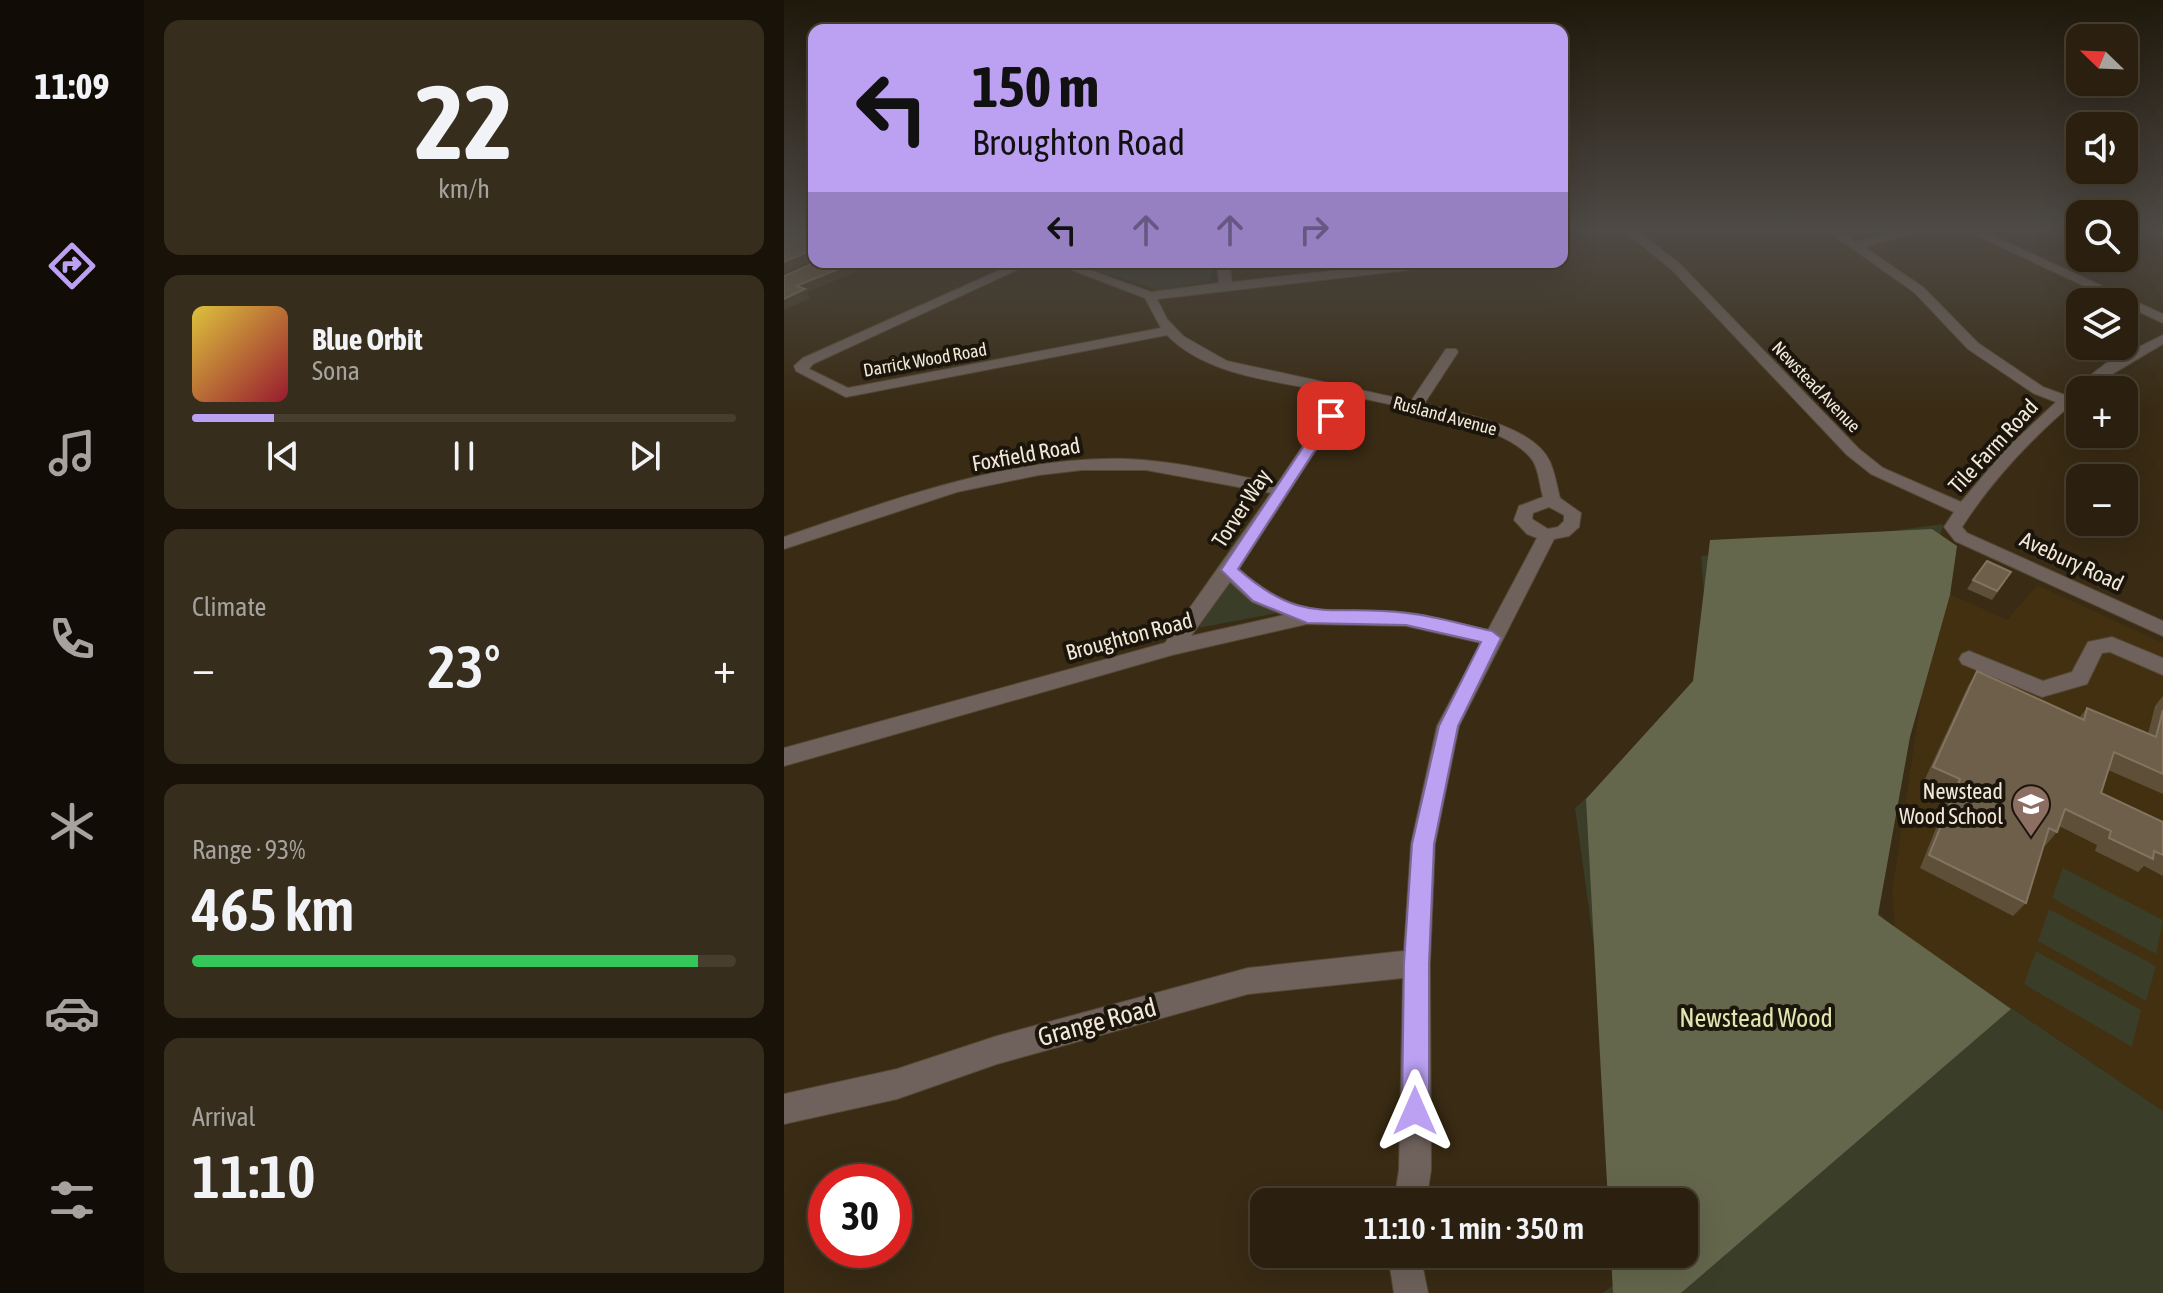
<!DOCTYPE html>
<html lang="en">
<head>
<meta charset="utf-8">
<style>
	:root { --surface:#2b200f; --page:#372d1d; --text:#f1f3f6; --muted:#a6a39e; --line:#473e2f; --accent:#bca0f2 }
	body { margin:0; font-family:"Asap Condensed",sans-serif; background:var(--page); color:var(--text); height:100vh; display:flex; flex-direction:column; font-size:30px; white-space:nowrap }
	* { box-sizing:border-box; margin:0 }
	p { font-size:26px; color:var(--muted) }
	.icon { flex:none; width:44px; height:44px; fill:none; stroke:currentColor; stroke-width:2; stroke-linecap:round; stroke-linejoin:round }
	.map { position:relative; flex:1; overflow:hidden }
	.side { display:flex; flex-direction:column; gap:20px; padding:20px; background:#181208; width:640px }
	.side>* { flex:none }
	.guide { position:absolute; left:24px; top:24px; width:760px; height:244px; border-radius:16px; box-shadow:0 8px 32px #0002,0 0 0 2px var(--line); background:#bca0f2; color:#111; overflow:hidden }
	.needle { width:52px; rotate:293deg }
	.tools { position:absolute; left:1282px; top:24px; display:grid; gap:16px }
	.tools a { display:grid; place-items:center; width:72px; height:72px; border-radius:16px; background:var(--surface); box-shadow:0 8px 32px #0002,0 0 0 2px var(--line); font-size:40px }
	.speed { position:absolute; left:24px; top:1164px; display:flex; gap:16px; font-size:40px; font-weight:700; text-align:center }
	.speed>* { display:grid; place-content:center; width:104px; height:104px; border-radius:50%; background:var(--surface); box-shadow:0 8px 32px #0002,0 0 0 2px var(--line); line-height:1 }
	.speed .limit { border:12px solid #d22; background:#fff; color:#111 }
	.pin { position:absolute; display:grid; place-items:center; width:68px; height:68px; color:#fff; margin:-34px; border-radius:16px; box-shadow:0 4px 12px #0006 }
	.me { position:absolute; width:88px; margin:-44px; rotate:0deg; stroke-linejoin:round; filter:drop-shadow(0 0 6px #0008) }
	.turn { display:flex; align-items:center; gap:28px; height:168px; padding:0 32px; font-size:36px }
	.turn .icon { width:104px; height:104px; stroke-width:2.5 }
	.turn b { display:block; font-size:56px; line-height:68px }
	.lanes { display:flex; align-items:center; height:76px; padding:0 32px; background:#0003; justify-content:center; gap:40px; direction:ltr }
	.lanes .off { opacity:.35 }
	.big { font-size:60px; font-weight:600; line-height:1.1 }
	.side .tile { flex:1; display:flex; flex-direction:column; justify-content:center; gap:12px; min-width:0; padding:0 28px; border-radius:16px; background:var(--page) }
	.side .dial { align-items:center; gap:0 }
	.dial b { font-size:104px; line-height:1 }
	.song { display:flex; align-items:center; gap:24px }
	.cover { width:96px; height:96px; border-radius:12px; background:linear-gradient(135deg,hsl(50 70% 55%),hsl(350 70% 35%)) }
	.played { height:8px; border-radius:4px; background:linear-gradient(90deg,var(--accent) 15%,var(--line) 15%) }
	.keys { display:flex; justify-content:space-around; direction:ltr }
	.heat { display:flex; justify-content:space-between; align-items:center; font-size:44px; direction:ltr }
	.charge { height:12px; border-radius:6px; background:linear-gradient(90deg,#34c759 93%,var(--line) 0) }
	.trip { position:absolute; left:466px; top:1188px; width:448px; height:80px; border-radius:16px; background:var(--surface); box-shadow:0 8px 32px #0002,0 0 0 2px var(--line); font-weight:600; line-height:80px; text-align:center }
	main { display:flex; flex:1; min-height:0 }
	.menu { display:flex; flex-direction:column; width:144px; justify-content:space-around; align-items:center; background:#110d06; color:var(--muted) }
	.menu .icon { width:56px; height:56px }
	.menu .on { color:var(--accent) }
	.menu b { font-size:36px; color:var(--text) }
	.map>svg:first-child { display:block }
	.built { fill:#423011 }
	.green { fill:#3a3d28 }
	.forest { fill:#64674c }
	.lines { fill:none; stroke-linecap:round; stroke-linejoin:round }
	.minor-casing { stroke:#564934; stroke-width:2 }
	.minor { fill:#6f625c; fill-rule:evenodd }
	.wall { fill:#5d4f38 }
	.shaded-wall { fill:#483922 }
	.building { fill:#6d5f49; stroke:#827460; stroke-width:2 }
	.route { fill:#bca0f2; stroke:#7a689d; stroke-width:2 }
	.labels { text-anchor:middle; stroke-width:8; stroke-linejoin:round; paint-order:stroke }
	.far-street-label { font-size:18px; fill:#f1e8d9; stroke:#1b150b }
	.street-label { font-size:22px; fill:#f1e8d9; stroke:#1b150b }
	.poi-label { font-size:22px; fill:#f1e8d9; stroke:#1b150b; text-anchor:end }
	.near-park-label { font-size:26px; fill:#dfe6b0; stroke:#1b150b }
	.near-street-label { font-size:26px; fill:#f1e8d9; stroke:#1b150b }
</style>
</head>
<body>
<main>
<nav class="menu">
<b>11:09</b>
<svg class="icon on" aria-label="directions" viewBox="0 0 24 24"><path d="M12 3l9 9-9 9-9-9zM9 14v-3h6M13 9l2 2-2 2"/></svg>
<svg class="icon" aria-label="music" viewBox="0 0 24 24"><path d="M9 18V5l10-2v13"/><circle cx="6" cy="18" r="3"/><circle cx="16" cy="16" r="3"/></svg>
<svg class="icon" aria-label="phone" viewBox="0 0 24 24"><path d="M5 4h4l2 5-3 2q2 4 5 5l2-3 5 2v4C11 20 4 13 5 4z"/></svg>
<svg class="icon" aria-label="climate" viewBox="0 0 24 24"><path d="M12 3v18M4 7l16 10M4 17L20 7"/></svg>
<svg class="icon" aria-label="car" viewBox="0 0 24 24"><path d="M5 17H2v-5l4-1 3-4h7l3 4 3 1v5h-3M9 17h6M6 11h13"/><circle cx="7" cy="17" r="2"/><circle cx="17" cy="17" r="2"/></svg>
<svg class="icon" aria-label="filters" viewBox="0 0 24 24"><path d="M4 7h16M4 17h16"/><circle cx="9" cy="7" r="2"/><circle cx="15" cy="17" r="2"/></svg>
</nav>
<section class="side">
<div class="tile dial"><b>22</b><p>km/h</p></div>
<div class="tile">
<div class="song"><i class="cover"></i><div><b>Blue Orbit</b><p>Sona</p></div></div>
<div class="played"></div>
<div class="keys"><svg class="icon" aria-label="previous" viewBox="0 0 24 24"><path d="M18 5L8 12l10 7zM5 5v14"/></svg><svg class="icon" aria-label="pause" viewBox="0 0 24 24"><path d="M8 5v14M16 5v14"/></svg><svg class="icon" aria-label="next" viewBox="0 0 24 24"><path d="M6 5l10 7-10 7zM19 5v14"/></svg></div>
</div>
<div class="tile"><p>Climate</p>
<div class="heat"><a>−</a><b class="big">23°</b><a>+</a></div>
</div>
<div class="tile"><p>Range · 93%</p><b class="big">465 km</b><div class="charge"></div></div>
<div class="tile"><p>Arrival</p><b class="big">11:10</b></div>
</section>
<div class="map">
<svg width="1379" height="1293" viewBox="0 0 1379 1293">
	<rect width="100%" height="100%" fill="#392b14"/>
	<path class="built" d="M 1253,585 L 1379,643 L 1379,1111 L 1111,929 L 1108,892 L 1138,692 L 1166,594 L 1223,620 Z"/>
	<path class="green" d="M 284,262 L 430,262 L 426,282 L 375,290 Z
		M 1159,524 L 1156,537 L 1173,546 L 1127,657 L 1077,896 L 1111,929 L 1379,1111 L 1379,1293 L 819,1293 L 871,1254 L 900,1254 L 900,1202 L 841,1170 L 791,808 L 927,686 L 917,556 Z
		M 445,583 L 468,600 L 498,612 L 414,628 Z
		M 1279,868 L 1379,920 L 1372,954 L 1268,898 Z
		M 1265,909 L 1372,966 L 1362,1001 L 1254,941 Z
		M 1252,951 L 1357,1010 L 1348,1047 L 1240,984 Z"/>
	<path class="forest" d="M 1148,529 L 1173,546 L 1166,595 L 1126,737 L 1094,915 L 1227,1009 L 897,1293 L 829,1293 L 827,1254 L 900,1254 L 900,1202 L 824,1202 L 802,799 L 909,681 L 926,540 Z"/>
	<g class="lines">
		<defs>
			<path id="minor" d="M 838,229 L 851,229 L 896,264 L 1075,449 L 1099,468 L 1177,502 L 1221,450 L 1272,402 L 1249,393 L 1184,349 L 1131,293 L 1041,229 L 1053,229 L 1072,242 L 1127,229 L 1146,229 L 1080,247 L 1139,287 L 1194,343 L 1259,387 L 1281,395 L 1321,364 L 1379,335 L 1379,344 C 1364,352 1305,390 1296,390 L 1296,397 C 1251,435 1210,477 1178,527 L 1183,533 L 1379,621 L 1379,636 L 1171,541 L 1160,527 L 1170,512 L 1087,474 L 1063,455 L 888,270 Z
				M 1179,229 L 1194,229 L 1379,314 L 1379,323 Z
				M 1366,229 L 1379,229 L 1379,235 Z
				M 234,262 L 250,262 L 29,364 L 25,369 L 64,388 L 377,328 L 361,298 L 267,262 L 284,262 L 367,292 L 435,283 L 433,262 L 445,262 L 448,282 L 628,262 L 666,262 L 660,266 L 373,299 L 383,319 L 399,336 L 443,361 L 627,401 L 662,349 L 672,349 L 674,352 L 640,404 C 675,413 750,425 766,462 C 771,473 773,487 776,498 L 797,513 L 795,527 L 785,536 L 770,539 L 675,726 L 651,844 L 646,963 L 647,1170 L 642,1202 L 610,1202 L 615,1170 L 619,978 L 464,994 L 213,1064 L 113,1099 L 0,1124 L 0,1094 L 113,1069 L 213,1036 L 464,968 L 620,951 L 627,844 L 653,726 L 697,643 L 622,626 L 523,624 L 388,655 L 0,766 L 0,748 L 381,643 L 487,493 L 362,470 L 298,470 L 255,475 L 173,492 L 0,549 L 0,537 C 110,499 225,456 343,459 C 394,461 444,474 493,484 L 554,394 C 498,381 425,378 383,335 L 62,397 L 12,371 L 10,366 L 19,358 ZM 567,396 C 610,406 726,424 749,461 C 755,471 756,487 759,497 L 735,506 L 730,520 L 743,534 L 753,538 L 704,630 C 676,624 646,614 618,612 C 545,608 515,622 455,569 ZM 765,507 L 780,515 L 780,521 L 774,527 L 764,529 L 748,519 L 749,513 ZM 446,582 L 468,602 L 500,615 L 407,636 Z
				M 1328,637 L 1379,658 L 1379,675 L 1326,652 L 1318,653 L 1303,684 L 1258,697 L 1178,664 L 1175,659 L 1178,654 L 1185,651 L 1259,681 L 1288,672 L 1304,642 Z
				M 604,1254 L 636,1254 L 644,1293 L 610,1293 Z"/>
		</defs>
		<use href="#minor" class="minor-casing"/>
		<use href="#minor" class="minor"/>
	</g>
	<path class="wall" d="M 1189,580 L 1221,582 L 1208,600 L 1183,589 Z
		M 1193,671 L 1295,718 L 1303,708 L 1364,734 L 1371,706 L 1379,696 L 1379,794 L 1324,770 L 1317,793 L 1379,822 L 1379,876 L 1360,866 L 1354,872 L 1311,851 L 1313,845 L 1275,826 L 1273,832 L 1261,846 L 1259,845 L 1242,903 L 1229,916 L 1136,868 L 1166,793 L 1140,781 L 1184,686 Z"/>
	<path class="shaded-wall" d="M 26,251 L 30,260 L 0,273 L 0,262 Z
		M 72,262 L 97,262 L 23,292 L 26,298 L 0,310 L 0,299 L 12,286 Z"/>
	<path class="building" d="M 28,229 L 30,229 L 30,251 L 26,251 L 0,262 L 0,238 Z
		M 32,262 L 72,262 L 12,286 L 21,289 L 0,299 L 0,276 Z
		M 1203,561 L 1227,572 L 1213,591 L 1189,580 Z
		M 1193,671 L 1300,720 L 1303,708 L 1372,737 L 1379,710 L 1379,774 L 1330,752 L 1317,793 L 1379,822 L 1379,855 L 1370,851 L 1369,859 L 1325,838 L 1327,831 L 1281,809 L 1273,832 L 1265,828 L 1242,903 L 1145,855 L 1176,779 L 1149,767 Z"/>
	<linearGradient id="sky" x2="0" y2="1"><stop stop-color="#1f180b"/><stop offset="0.56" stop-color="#4e4a45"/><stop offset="1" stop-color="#4e4a45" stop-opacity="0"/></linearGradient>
	<rect width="1379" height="410" fill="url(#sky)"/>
	<path class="route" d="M 547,412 L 553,416 L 454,569 C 521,628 546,603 622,613 C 651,616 680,625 708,631 L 717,638 L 674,726 L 650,844 L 645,963 L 645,1111 L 641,1120 L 631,1124 L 622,1120 L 618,1111 L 620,963 L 628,844 L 655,726 L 697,642 L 622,625 L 523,623 L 469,601 L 437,570 L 542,413 Z"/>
	<defs>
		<symbol id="school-pin" viewBox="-11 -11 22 30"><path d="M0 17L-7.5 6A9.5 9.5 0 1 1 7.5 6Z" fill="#8d6e63" stroke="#1b150b"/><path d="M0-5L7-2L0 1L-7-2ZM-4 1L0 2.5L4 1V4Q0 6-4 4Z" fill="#fff"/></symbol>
	</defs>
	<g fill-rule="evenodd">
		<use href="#school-pin" x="1225" y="782" width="44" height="60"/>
	</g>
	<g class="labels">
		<g class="far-street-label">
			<text transform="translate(141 360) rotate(-10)" y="6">Darrick Wood Road</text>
			<text transform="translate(1032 387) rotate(46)" y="6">Newstead Avenue</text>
			<text transform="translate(661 416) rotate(15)" y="6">Rusland Avenue</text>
		</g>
		<g class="street-label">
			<text transform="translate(1209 446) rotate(-47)" y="8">Tile Farm Road</text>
			<text transform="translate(242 454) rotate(-10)" y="8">Foxfield Road</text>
			<text transform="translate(457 508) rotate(-57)" y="8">Torver Way</text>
			<text transform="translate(1288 561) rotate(25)" y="8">Avebury Road</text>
			<text transform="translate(345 636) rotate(-15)" y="8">Broughton Road</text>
		</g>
		<g class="poi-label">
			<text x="1219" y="799">Newstead<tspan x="1219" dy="25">Wood School</tspan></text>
		</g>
		<g class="near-park-label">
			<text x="972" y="1027">Newstead Wood</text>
		</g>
		<g class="near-street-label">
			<text transform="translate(313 1022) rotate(-15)" y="9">Grange Road</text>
		</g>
	</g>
</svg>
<div class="tools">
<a><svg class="needle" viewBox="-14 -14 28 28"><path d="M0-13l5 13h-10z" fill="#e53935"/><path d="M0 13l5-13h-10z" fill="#a6a39e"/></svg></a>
<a><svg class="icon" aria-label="sound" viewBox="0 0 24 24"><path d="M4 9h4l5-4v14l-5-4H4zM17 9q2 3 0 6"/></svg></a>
<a><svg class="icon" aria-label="search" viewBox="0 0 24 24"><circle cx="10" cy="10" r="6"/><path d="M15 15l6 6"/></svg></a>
<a><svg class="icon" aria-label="layers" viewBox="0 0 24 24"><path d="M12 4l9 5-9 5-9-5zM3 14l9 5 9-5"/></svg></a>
<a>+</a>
<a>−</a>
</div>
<div class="speed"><div class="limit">30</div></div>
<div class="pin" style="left:547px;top:416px;background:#d93025"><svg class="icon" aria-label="arrive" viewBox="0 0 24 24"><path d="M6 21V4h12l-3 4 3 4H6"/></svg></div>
<svg class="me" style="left:631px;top:1111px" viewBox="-20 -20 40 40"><path d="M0-17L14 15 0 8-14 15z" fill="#bca0f2" stroke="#fff" stroke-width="4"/></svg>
<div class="trip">11:10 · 1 min · 350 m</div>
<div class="guide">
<div class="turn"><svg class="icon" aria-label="left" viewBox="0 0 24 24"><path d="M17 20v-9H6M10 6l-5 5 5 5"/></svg><div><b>150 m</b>Broughton Road</div></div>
<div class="lanes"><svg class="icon" aria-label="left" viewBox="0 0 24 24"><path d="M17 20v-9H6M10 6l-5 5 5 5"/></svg><svg class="icon off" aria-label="ahead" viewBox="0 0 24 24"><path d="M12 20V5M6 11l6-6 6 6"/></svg><svg class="icon off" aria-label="ahead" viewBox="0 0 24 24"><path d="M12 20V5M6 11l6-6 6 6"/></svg><svg class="icon off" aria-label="right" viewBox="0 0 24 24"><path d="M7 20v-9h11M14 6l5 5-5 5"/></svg></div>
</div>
</div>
</main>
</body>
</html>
